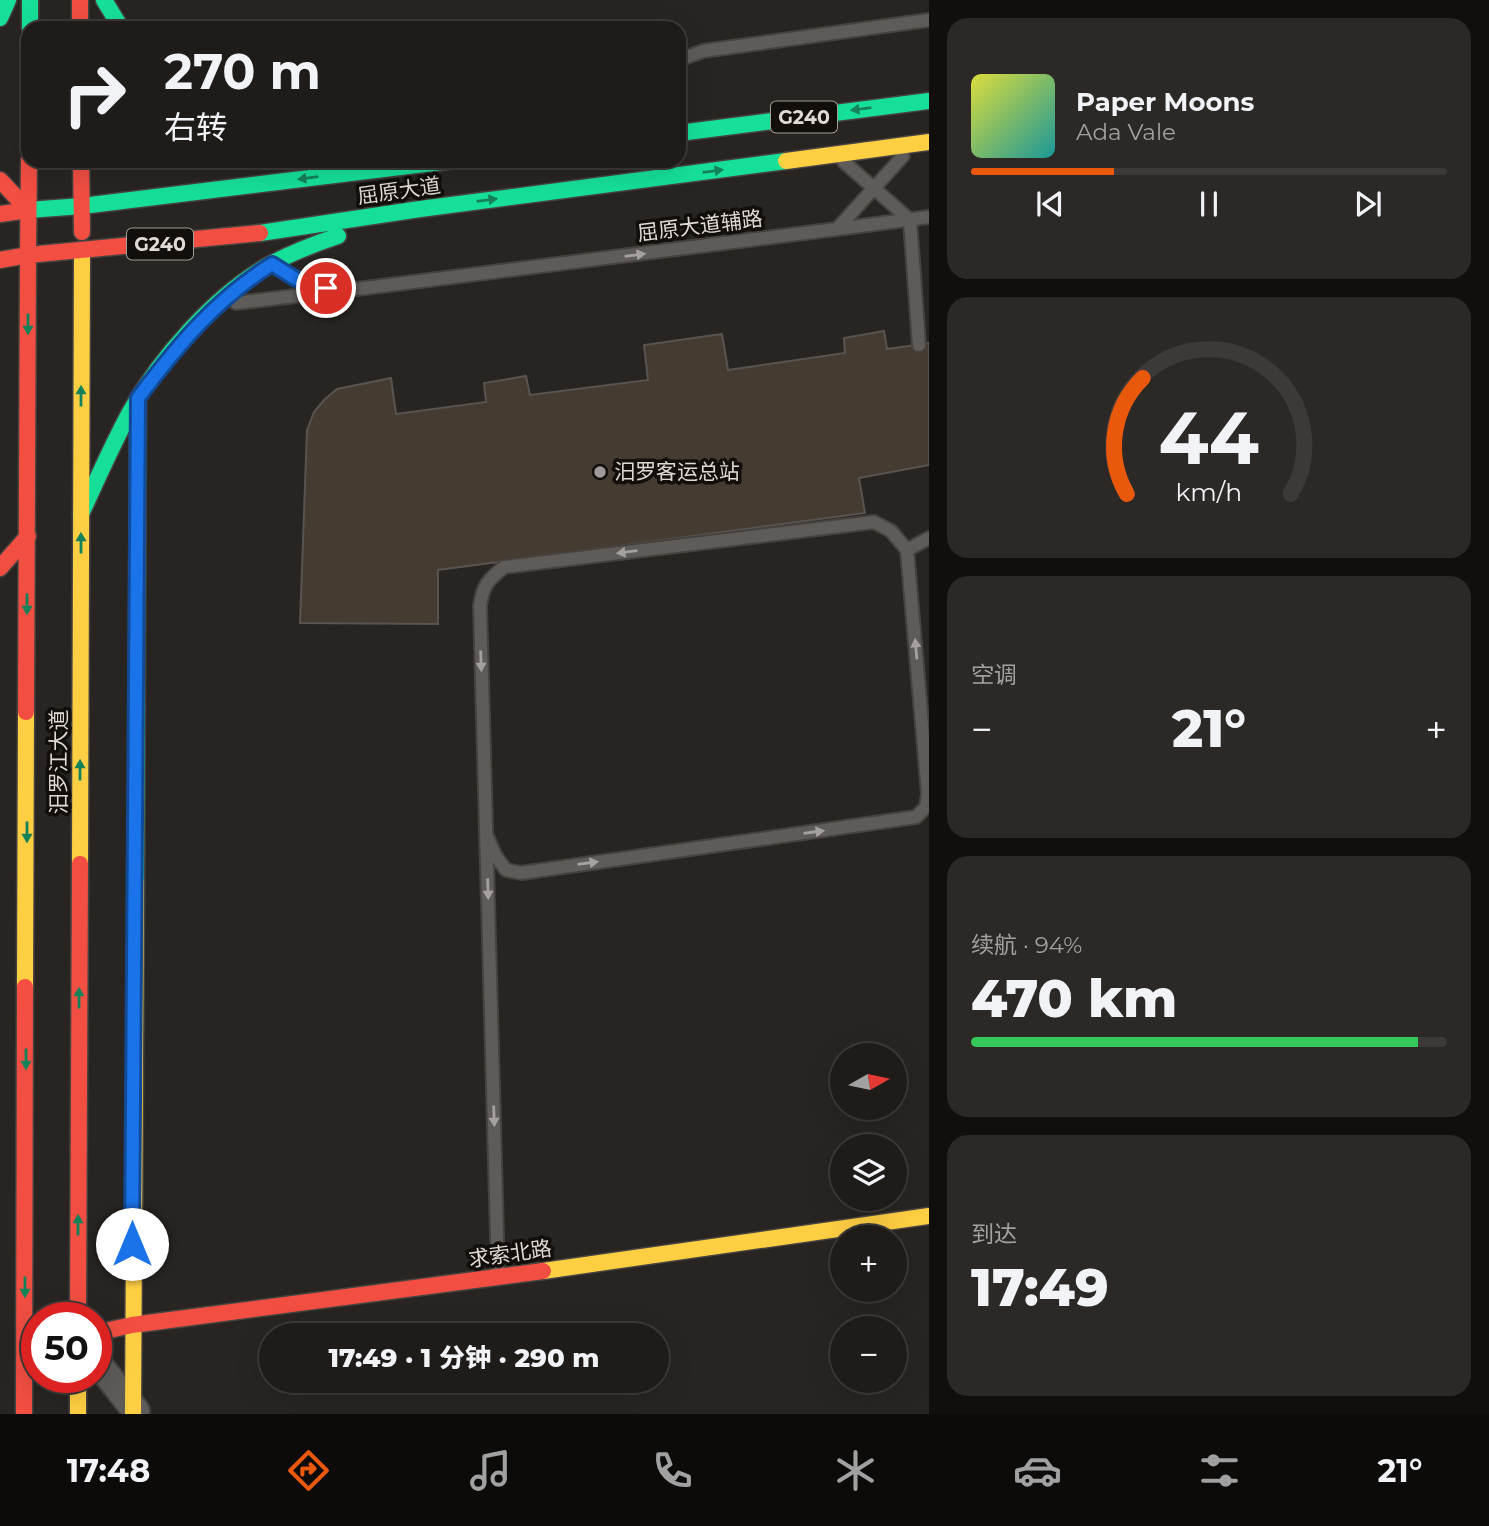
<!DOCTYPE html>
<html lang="zh">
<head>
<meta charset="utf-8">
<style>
	:root { --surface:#1e1b19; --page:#2b2826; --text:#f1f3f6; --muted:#a1a1a2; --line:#3c3938; --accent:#ea580c }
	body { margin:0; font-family:Montserrat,"Noto Sans SC",sans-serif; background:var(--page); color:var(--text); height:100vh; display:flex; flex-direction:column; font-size:26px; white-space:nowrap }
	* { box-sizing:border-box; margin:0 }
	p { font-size:23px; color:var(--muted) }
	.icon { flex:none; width:38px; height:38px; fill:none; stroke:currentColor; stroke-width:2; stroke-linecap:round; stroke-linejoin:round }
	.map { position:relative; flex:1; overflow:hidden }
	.panel { display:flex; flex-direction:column; gap:18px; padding:18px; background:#100f0e; width:560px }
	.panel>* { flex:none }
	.guide { position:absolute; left:21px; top:21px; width:665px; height:147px; border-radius:21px; box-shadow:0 7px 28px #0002,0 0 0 2px var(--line); background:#1e1b19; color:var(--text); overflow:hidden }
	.needle { width:46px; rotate:81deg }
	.fabs { position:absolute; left:830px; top:1043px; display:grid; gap:14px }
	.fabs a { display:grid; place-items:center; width:77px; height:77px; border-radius:50%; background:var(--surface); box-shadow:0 7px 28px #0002,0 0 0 2px var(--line); font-size:35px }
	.speed { position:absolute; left:21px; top:1302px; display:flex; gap:14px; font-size:35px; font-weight:700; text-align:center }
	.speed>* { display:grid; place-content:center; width:91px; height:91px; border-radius:50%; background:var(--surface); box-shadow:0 7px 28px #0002,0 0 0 2px var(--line); line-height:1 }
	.speed .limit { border:10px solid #d22; background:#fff; color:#111 }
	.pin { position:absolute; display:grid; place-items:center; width:60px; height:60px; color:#fff; margin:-30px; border:4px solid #fff; border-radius:50%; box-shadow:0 2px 7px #0007 }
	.me { position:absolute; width:77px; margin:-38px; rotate:0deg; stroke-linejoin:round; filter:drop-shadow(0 0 5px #0008) }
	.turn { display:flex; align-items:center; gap:24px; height:147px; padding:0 28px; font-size:32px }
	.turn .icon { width:91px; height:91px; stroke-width:2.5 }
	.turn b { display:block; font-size:49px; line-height:60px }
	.big { font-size:52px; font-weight:800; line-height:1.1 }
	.panel .tile { flex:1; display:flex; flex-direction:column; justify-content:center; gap:10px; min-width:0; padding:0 24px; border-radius:21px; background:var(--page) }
	.panel .dial { align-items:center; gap:0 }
	.dial svg { height:182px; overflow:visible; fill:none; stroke:var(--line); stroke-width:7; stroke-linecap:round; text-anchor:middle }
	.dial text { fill:var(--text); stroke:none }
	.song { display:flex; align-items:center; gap:21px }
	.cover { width:84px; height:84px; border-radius:10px; background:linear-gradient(135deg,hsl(60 70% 55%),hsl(180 70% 35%)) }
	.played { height:7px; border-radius:4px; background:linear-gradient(90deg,var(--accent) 30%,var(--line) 30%) }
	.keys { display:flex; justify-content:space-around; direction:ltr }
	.heat { display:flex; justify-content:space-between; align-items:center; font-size:38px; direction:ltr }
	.charge { height:10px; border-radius:5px; background:linear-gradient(90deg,#34c759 94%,var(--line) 0) }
	.trip { position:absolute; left:259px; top:1323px; width:410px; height:70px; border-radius:35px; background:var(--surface); box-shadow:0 7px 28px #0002,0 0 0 2px var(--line); font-weight:800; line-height:70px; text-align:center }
	.tab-bar { display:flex; height:112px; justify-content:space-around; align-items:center; background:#0c0b0a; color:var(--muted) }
	.tab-bar .icon { width:49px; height:49px }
	.tab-bar .selected { color:var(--accent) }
	.tab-bar b { font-size:32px; color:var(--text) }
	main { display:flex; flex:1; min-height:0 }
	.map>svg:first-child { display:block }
	.building { fill:#453c31; stroke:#575451; stroke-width:2 }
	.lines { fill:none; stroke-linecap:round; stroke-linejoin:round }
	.lane-casing { stroke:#45423f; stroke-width:16 }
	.street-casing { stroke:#45423f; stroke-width:30 }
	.fast-casing { stroke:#45423f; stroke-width:19 }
	.slow-casing { stroke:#45423f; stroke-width:19 }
	.jam-casing { stroke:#45423f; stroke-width:19 }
	.lane { stroke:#5f5b59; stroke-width:12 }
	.street { stroke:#5f5b59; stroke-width:26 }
	.fast { stroke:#16e098; stroke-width:16 }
	.slow { stroke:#ffcf43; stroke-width:16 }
	.jam { stroke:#f24e42; stroke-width:16 }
	.oneway { fill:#148259 }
	.oneway2 { fill:#a5a19e }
	.route-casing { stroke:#114b97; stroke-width:18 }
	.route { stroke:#1a73e8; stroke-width:12 }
	.poi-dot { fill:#9f9a97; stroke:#110e0b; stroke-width:2.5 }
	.labels { text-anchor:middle; stroke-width:7; stroke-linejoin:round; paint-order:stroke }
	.shield { fill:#110e0b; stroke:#a19d99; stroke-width:2 }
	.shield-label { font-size:19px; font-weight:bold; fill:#dfdad6 }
	.street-label { font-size:21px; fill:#dfdad6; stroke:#110e0b }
	.poi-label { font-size:21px; fill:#dfdad6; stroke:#110e0b; text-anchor:start }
</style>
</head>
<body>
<main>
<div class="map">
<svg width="929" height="1414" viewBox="0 0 929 1414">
	<rect width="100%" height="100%" fill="#282421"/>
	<path class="building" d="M 884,331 L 887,349 L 929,343 L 929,465 L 859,478 L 865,513 L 438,570 L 438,624 L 300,623 L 307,430 L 314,412 L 324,400 L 337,389 L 391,378 L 396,414 L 486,402 L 484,383 L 526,376 L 530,395 L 648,380 L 644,345 L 722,334 L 728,370 L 845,353 L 844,338 Z"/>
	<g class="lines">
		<defs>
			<path id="lane" d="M 679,60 L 703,51 L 929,20
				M 844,162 L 910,220 L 919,345
				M 837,229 L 929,217
				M 276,267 C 304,284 324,288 357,289 L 837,229 L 903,156
				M 236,303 L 329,292
				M 907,550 L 929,538
				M 486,834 L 495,855 L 506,870 L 521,873 L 916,817 L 926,807 L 928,794 L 907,550 L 891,531 L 874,522 L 504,567 C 488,580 483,585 480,606 L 498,1273"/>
			<path id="street" d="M 96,1361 L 136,1411"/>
			<path id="fast" d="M 30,0 L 30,28
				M 104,0 L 121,28
				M 0,18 L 8,0
				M 679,133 L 929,101
				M 28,210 L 82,206 L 449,161
				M 260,233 L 420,209 L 786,161
				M 81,514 C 97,480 112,445 130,412 C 160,358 214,296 269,265 C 291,253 314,244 338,236
				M 136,882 L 138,398"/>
			<path id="slow" d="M 786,161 L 929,142
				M 80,864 L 82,252
				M 25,987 L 26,712
				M 543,1271 L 929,1216
				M 78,1377 L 78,1414
				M 133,1414 L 136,882"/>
			<path id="jam" d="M 80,0 L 80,28
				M 29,161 L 28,255 L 260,233
				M 81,161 L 82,232
				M 0,180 L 28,210
				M 0,214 L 28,210
				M 0,260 L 28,255 L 26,712
				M 0,568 L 28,536
				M 78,1318 L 80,864
				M 96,1333 L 132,1325 L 543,1271
				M 24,1414 L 25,987"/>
		</defs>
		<use href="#lane" class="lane-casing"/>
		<use href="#street" class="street-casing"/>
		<use href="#fast" class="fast-casing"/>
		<use href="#slow" class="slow-casing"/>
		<use href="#jam" class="jam-casing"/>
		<use href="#lane" class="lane"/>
		<use href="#street" class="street"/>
		<use href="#fast" class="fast"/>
		<use href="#slow" class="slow"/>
		<use href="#jam" class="jam"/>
	</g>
	<defs><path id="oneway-solid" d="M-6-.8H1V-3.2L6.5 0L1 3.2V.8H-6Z" transform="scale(1.75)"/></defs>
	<g class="oneway">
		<use href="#oneway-solid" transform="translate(861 109) rotate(173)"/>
		<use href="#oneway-solid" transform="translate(713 171) rotate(-7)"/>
		<use href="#oneway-solid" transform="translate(308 178) rotate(173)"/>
		<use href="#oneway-solid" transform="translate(487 200) rotate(-7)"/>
		<use href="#oneway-solid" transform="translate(28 324) rotate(90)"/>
		<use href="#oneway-solid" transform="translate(81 396) rotate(-90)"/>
		<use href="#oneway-solid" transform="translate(81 543) rotate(-90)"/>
		<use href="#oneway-solid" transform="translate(27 604) rotate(90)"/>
		<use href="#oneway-solid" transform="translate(80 770) rotate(-90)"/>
		<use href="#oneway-solid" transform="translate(27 832) rotate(90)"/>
		<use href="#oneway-solid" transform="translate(79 998) rotate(-90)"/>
		<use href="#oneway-solid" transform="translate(26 1059) rotate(90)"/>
		<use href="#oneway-solid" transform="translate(78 1225) rotate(-90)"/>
		<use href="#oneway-solid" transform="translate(25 1287) rotate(90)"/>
	</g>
	<g class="oneway2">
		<use href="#oneway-solid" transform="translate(635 255) rotate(-7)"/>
		<use href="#oneway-solid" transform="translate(627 552) rotate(173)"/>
		<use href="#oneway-solid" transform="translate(916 649) rotate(-95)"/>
		<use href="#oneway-solid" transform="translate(481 661) rotate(88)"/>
		<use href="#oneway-solid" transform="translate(814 832) rotate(-8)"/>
		<use href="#oneway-solid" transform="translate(588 863) rotate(-8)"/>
		<use href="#oneway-solid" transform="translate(488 889) rotate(88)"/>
		<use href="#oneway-solid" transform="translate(494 1116) rotate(88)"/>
	</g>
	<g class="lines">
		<defs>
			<path id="route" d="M 132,1244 L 138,398 C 178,345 215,300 272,264 L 296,279 L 326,288"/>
		</defs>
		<use href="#route" class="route-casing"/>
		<use href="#route" class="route"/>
	</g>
	<circle class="poi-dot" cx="600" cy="472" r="7"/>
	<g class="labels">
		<g class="shield">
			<rect x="771" y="101.5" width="66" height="31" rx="5"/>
			<rect x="127" y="228.5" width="66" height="31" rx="5"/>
		</g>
		<g class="shield-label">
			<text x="804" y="124">G240</text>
			<text x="160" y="251">G240</text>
		</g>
		<g class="street-label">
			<text transform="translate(399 191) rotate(-8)" y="7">屈原大道</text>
			<text transform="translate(700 226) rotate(-7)" y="7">屈原大道辅路</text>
			<text transform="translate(59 762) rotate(-90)" y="7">汨罗江大道</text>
			<text transform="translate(510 1254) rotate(-8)" y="7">求索北路</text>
		</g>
		<g class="poi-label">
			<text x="614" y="479">汨罗客运总站</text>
		</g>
	</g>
</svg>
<div class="fabs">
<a><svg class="needle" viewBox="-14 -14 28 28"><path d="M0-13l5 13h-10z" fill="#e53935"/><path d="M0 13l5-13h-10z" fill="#a1a1a2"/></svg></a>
<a><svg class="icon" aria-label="layers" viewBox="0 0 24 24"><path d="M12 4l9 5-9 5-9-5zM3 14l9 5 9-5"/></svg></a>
<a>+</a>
<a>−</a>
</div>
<div class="speed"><div class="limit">50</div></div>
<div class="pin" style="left:326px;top:288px;background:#d93025"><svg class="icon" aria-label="arrive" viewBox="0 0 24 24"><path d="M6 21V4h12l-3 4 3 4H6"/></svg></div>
<svg class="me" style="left:132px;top:1244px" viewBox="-20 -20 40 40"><circle r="19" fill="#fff"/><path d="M0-13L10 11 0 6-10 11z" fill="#1a73e8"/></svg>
<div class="trip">17:49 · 1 分钟 · 290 m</div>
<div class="guide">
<div class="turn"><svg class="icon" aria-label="right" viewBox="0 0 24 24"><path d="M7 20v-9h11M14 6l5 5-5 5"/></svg><div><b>270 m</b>右转</div></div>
</div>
</div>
<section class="panel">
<div class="tile">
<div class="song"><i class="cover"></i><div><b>Paper Moons</b><p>Ada Vale</p></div></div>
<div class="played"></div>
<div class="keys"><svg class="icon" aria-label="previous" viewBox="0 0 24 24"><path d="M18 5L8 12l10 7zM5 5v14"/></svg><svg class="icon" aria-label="pause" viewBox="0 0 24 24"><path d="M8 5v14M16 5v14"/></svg><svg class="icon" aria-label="next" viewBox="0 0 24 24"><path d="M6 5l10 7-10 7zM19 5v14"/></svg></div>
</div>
<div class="tile dial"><svg viewBox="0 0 100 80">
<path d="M14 69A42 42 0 1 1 86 69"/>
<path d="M14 69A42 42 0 0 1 21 18" stroke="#ea580c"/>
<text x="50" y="56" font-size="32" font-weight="700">44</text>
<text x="50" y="72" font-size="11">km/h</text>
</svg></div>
<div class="tile"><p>空调</p>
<div class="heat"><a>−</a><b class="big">21°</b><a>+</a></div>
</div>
<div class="tile"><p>续航 · 94%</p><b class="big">470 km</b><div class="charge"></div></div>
<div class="tile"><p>到达</p><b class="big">17:49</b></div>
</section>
</main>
<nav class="tab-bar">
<b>17:48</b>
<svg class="icon selected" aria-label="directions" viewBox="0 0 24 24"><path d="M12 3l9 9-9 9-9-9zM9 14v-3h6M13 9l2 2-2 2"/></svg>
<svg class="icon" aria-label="music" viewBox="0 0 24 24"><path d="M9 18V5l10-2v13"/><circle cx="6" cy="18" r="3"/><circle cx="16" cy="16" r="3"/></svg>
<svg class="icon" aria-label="phone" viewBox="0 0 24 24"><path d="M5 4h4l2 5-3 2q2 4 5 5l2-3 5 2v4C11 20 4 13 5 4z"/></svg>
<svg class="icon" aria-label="climate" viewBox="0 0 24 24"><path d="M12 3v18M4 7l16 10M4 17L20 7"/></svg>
<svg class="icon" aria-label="car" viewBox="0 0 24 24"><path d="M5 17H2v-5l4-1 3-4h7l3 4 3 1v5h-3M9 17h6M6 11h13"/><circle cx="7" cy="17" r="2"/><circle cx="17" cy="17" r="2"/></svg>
<svg class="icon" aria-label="filters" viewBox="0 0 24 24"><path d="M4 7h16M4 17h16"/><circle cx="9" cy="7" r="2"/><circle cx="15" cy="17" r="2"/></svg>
<b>21°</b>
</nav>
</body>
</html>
